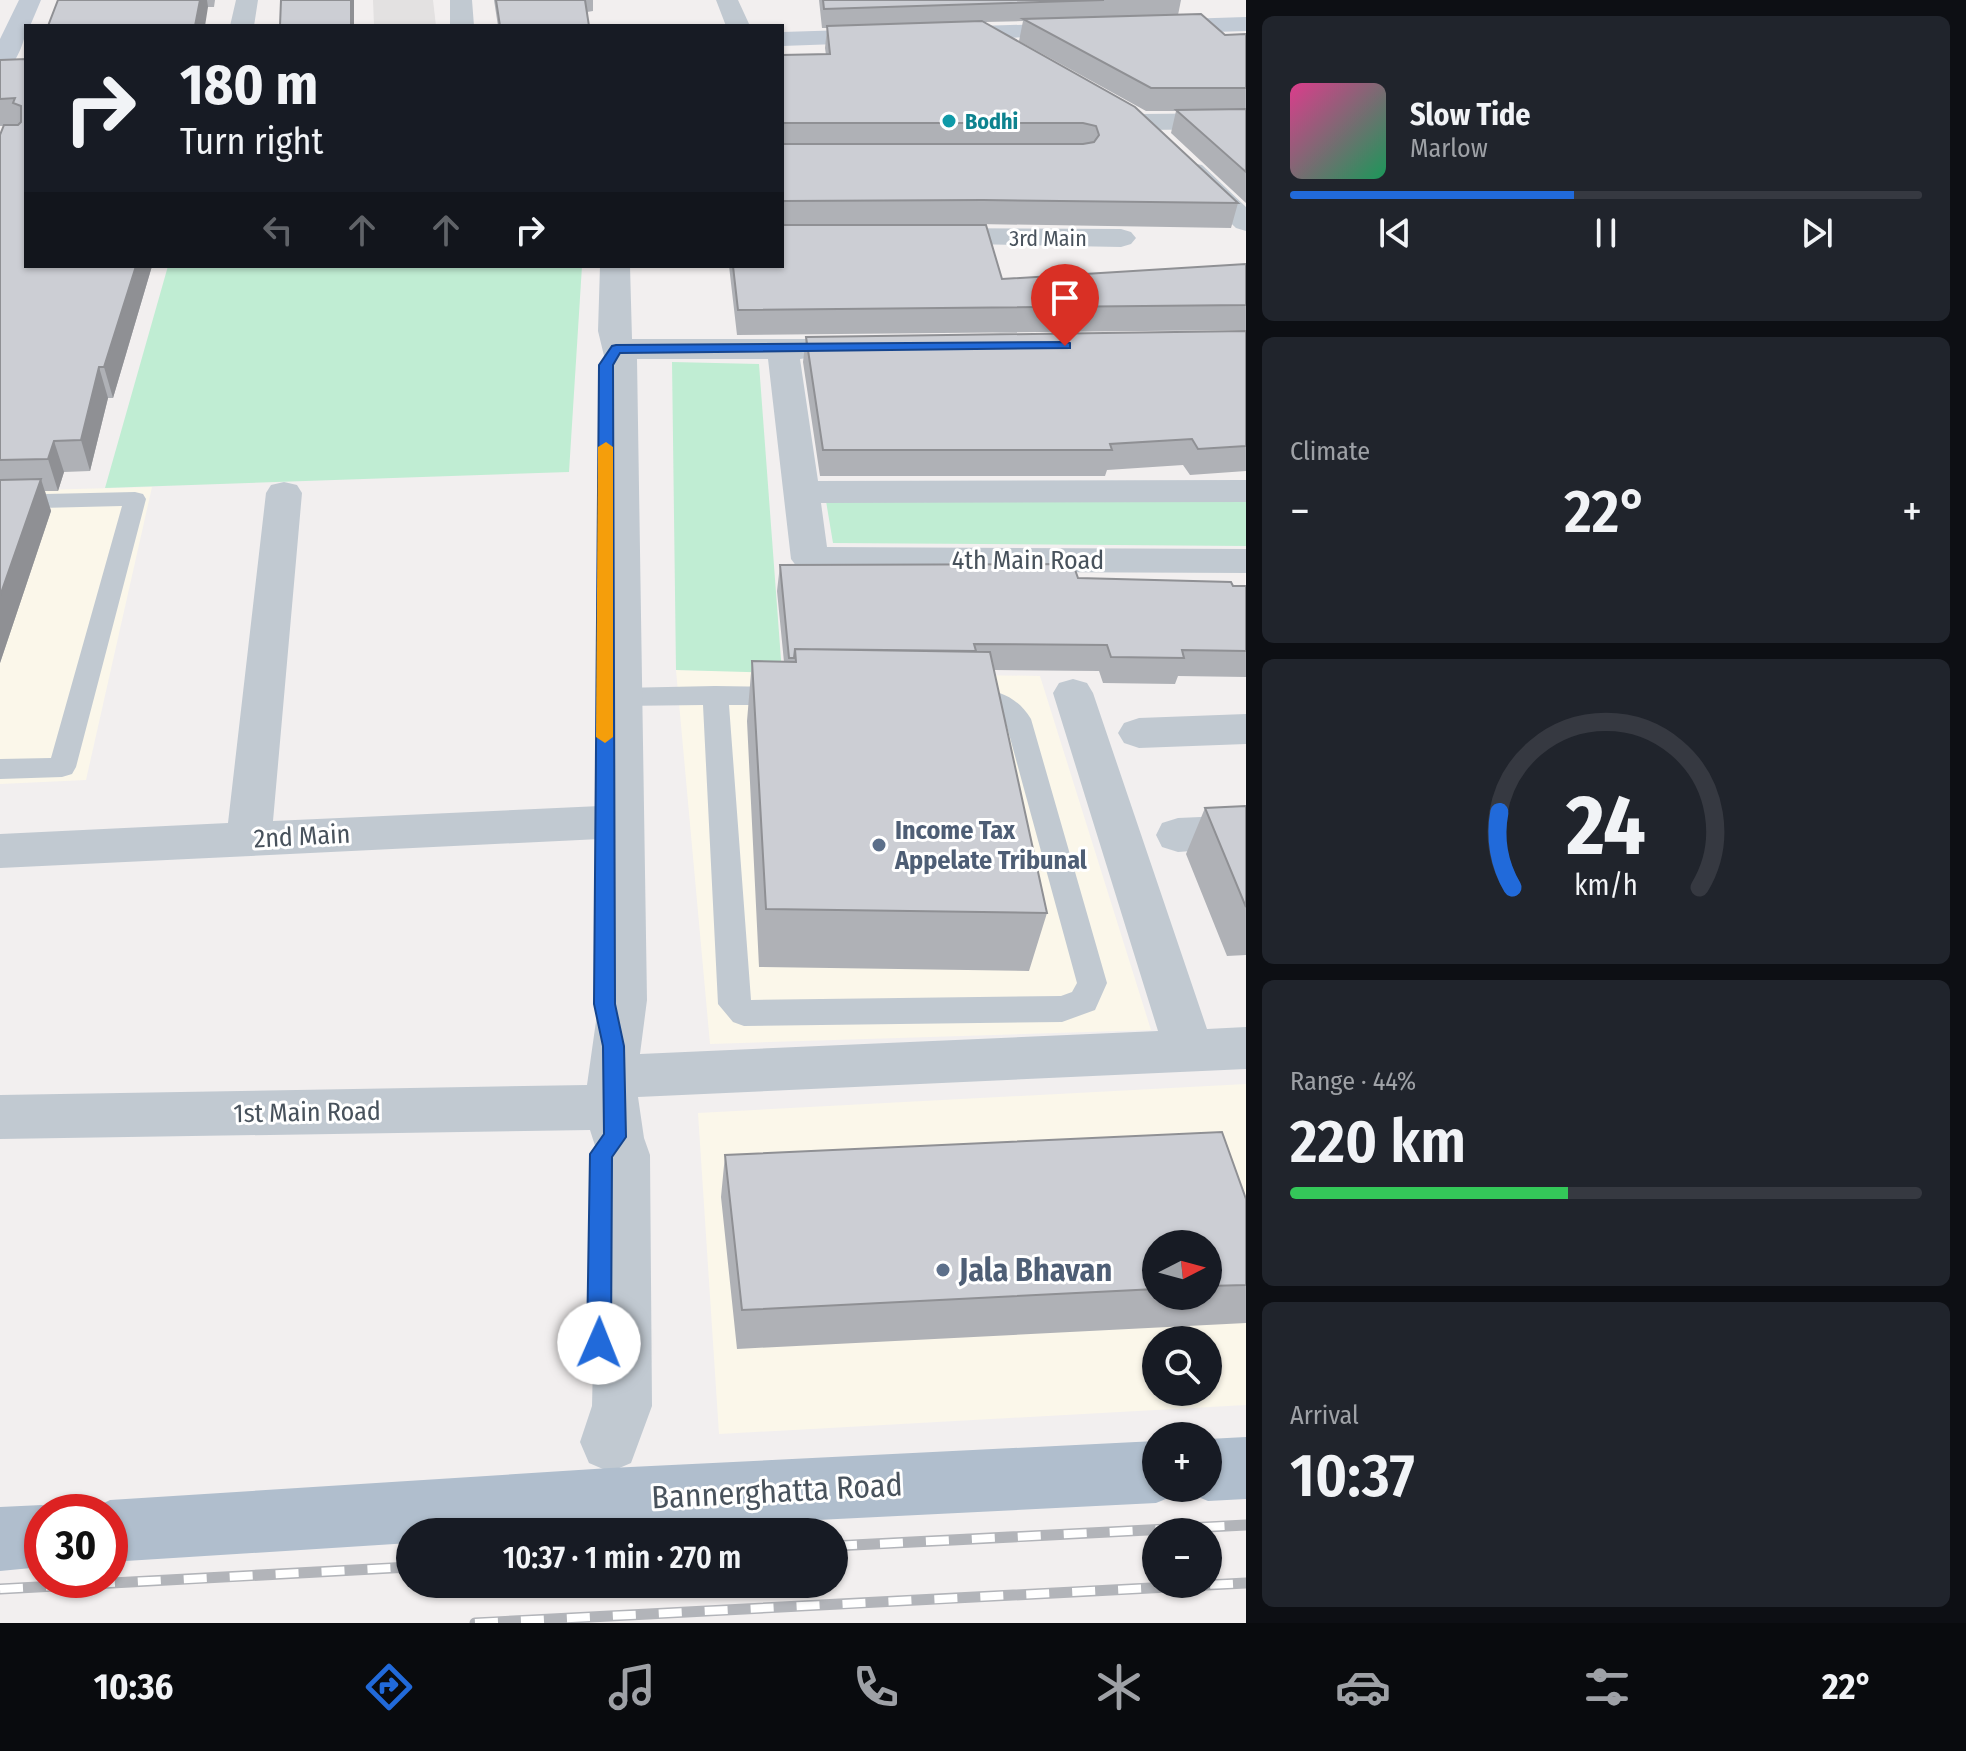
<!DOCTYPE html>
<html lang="en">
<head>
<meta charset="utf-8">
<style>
	:root { --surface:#171b24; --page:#20242c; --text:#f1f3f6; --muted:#9ea1a6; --line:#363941; --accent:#216ada }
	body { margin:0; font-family:"Fira Sans Condensed",sans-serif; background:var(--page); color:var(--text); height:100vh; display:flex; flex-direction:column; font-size:30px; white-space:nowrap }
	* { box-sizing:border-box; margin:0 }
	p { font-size:26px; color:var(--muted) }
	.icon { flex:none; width:44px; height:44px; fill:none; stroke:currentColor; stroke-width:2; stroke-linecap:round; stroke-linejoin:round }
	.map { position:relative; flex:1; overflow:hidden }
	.sheet { display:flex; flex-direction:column; gap:16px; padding:16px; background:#0d0f14; width:720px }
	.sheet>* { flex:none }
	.guide { position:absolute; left:24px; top:24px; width:760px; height:244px; border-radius:0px; box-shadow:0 2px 6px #0004; background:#171b24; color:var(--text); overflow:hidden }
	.needle { width:52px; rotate:84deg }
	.fabs { position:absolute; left:1142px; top:1230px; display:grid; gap:16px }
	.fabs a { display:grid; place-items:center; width:80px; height:80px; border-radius:50%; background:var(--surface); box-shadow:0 2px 6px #0004; font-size:40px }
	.speed { position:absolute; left:24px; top:1494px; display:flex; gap:16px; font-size:40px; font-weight:700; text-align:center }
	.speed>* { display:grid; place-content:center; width:104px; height:104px; border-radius:50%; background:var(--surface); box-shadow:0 2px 6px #0004; line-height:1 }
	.speed .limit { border:12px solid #d22; background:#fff; color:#111 }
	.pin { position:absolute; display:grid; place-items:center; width:68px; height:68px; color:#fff; margin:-82px -34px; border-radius:50% 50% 50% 0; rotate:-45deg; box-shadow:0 0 8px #0007 }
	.pin .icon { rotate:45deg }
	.me { position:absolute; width:88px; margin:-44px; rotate:1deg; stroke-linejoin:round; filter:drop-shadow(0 0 6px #0008) }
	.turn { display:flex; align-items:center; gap:28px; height:168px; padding:0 24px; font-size:36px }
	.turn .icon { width:104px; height:104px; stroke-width:2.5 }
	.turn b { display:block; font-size:56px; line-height:68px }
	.lanes { display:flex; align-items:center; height:76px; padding:0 24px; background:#0003; justify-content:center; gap:40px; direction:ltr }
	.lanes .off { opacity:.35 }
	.big { font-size:60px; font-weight:600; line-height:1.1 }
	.sheet .tile { flex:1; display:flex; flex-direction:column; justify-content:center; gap:12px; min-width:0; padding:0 28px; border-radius:12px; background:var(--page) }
	.sheet .dial { align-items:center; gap:0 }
	.dial svg { height:208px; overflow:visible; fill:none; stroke:var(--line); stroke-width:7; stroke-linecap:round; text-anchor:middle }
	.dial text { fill:var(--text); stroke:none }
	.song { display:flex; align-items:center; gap:24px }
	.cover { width:96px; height:96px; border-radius:12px; background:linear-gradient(135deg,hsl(330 70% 55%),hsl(150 70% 35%)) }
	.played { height:8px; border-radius:4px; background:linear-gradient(90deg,var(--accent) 45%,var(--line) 45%) }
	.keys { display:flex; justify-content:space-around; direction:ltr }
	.heat { display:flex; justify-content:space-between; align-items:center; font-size:44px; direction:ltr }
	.charge { height:12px; border-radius:6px; background:linear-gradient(90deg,#34c759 44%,var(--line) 0) }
	.trip { position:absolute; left:396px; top:1518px; width:452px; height:80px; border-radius:40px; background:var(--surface); box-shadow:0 2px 6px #0004; font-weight:600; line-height:80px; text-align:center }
	.tabs { display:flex; height:128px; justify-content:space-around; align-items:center; background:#090b0e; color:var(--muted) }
	.tabs .icon { width:56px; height:56px }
	.tabs .selected { color:var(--accent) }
	.tabs b { font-size:36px; color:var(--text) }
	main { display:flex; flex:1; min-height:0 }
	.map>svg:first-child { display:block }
	.commercial { fill:#fbf7ea; fill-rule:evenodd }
	.education { fill:#e3e1e1 }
	.green { fill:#c0edd3 }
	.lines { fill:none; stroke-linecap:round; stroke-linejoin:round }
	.lane { fill:#c1c9d1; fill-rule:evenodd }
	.street { fill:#c1c9d1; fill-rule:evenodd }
	.secondary { fill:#c1cad5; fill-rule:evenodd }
	.primary { fill:#b0becd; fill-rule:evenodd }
	.rail-casing { stroke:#b2b4b9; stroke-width:11 }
	.rail { stroke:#fff; stroke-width:8; stroke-dasharray:23; stroke-linecap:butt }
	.wall { fill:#afb1b6; fill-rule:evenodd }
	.shaded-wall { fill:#8f9094 }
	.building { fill:#ccced4; stroke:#8f9094; stroke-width:2 }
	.route { fill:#216ada; stroke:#15458e; stroke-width:2 }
	.slow { fill:#f59e0b }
	.culture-dot { fill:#0f9aa8; stroke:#fff; stroke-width:3 }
	.service-dot { fill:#5c6f8a; stroke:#fff; stroke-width:3 }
	.labels { text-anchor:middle; stroke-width:6; stroke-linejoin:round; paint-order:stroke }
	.far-culture-label { font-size:22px; font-weight:bold; fill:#0d838f; stroke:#fff; text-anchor:start }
	.far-street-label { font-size:22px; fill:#48525c; stroke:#fff }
	.street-label { font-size:26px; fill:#48525c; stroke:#fff }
	.service-label { font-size:26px; font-weight:bold; fill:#4e5e75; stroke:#fff; text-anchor:start }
	.near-service-label { font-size:32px; font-weight:bold; fill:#4e5e75; stroke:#fff; text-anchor:start }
	.near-street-label { font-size:32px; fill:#48525c; stroke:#fff }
</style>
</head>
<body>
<main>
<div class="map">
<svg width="1246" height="1623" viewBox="0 0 1246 1623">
	<rect width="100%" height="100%" fill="#f2efef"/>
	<path class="commercial" d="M 152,487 L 86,780 L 0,784 L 0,491 Z
		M 676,670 L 1040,676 L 1151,1030 L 710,1044 Z
		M 1246,1084 L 1246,1405 L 719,1434 L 698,1113 ZM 1156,1244 L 1208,1244 L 1208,1296 L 1156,1296 ZM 1156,1340 L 1208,1340 L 1208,1392 L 1156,1392 Z"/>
	<path class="education" d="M 373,0 L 433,0 L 436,26 L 374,26 Z"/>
	<path class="green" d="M 168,266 L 582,266 L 569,472 L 105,488 Z
		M 672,362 L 759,364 L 782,673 L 676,670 Z
		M 1246,500 L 1246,546 L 833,543 L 826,501 Z"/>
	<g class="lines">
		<path class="lane" d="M 135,492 L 143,494 L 146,499 L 76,767 L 72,774 L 62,777 L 0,779 L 0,759 L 51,758 L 122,506 L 0,509 L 0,495 Z
			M 715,686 L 788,687 L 797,690 L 801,696 L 797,702 L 788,705 L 729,705 L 751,1000 L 1061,996 L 1072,992 L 1077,983 L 1006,723 L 989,708 L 956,705 L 952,699 L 956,693 C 985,684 1015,692 1031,719 L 1107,983 L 1095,1010 L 1062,1022 L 744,1026 L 733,1022 L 718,1004 L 703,705 L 620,706 L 611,703 L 607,697 L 611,691 L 620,688 Z"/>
		<path class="street" d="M 236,0 L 258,0 L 254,26 L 230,26 Z
			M 450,0 L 472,0 L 474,26 L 450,26 Z
			M 716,0 L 738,0 L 750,26 L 726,26 Z
			M 1246,113 L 1246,129 L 1140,130 L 1131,128 L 1127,122 L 1131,116 L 1140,114 Z
			M 1192,163 L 1202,165 L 1246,207 L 1246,231 L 1236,228 L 1182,177 L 1178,171 L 1182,165 Z
			M 932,228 L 1121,229 L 1131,232 L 1136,238 L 1131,244 L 1121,247 L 922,243 L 918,237 L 922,231 Z
			M 600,266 L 630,266 L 632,339 L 810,339 L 821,342 L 826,349 L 821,356 L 800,359 L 818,481 L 1246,480 L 1246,502 L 821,503 L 827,547 L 1246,549 L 1246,573 L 810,571 L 797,567 L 791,559 L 768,359 L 637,359 L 647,1000 L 640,1054 L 1158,1031 L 1053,693 L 1059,683 L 1073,679 L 1087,683 L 1093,693 L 1207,1029 L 1246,1027 L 1246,1069 L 638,1097 L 644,1138 L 650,1155 L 652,1406 L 631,1463 L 610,1472 L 589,1463 L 580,1442 L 592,1406 L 598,1155 L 590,1130 L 0,1139 L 0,1095 L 587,1085 L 599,1000 L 600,839 L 0,868 L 0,834 L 228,823 L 266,493 L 271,485 L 284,482 L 297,485 L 302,493 L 273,821 L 600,806 L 606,364 L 598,331 Z
			M 1246,714 L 1246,744 L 1139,748 L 1124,743 L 1118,733 L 1124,723 L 1139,718 Z
			M 1246,815 L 1246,847 L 1178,852 L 1162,847 L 1156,835 L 1162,823 L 1178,818 Z"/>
		<path class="secondary" d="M 19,0 L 41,0 L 30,26 L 26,26 C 26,41 17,58 9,70 L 0,72 L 0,39 Z
			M 1246,17 L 1246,31 L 1152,34 L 1144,32 L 1140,27 L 1144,22 L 1152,20 Z
			M 1080,23 L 1088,25 L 1092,30 L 1088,35 L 782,46 L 782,32 Z"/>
		<path class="primary" d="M 1246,1437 L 1246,1499 L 1208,1501 L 1186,1492 L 1185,1488 L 1208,1488 L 1208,1439 Z
			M 1156,1441 L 1156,1488 L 1180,1488 L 1178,1494 L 1156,1503 L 579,1532 L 410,1532 L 410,1543 L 110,1562 L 110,1512 L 86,1512 L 110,1500 L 610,1468 Z
			M 42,1505 L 60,1512 L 42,1512 L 42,1567 L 0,1571 L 0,1507 Z"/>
		<defs>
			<path id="rail" d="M 834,1546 L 1246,1525
				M 0,1589 L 410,1567
				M 475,1623 L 1246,1583"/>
		</defs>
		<use href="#rail" class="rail-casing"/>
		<use href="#rail" class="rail"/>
	</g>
	<path class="wall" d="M 58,0 L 215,0 L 214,7 L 208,7 Z
		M 494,0 L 593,0 L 593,11 L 587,12 L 589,26 L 498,26 Z
		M 819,0 L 1181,0 L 1178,15 L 1225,35 L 1246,34 L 1246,203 L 1171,133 L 1176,111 L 1146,111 L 1019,41 L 1023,21 L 985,22 L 1238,203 L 1231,228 L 978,224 L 858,225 L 1002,279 L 1246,264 L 1246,330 L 737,335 L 729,266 L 782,266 L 782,55 L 826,55 L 825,48 L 827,28 L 822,28 Z
		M 0,60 L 152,266 L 113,398 L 108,398 L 90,471 L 64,472 L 58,491 L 45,491 L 51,511 L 0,663 L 0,135 L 4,126 L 0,126 Z
		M 1246,331 L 1246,471 L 1190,475 L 1183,465 L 1107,470 L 1105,476 L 820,476 L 803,362 L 806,337 Z
		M 780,565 L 1246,586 L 1246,677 L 1178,676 L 1175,684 L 1103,683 L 1099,671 L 994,670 L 1047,913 L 1029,971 L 759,967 L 747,721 L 752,661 L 784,662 L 777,591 Z
		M 1246,806 L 1246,955 L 1227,956 L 1186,854 L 1205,808 Z
		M 725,1155 L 1246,1199 L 1246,1323 L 737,1349 L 721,1197 ZM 1156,1244 L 1208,1244 L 1208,1296 L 1156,1296 Z"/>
	<path class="shaded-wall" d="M 200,0 L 207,0 L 208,7 L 205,26 L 195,26 Z
		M 351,0 L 354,0 L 354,26 L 351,26 Z
		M 136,266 L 152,266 L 113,398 L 104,367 Z
		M 99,367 L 108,398 L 90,471 L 81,440 Z
		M 54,441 L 64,472 L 58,491 L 48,459 Z
		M 41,479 L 51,511 L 0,663 L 0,596 Z"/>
	<path class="building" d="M 58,0 L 200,0 L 195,26 L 48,26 Z
		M 281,0 L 351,0 L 351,26 L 280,26 Z
		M 496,0 L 585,0 L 589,26 L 500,26 Z
		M 823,0 L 1104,0 L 824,9 Z
		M 1201,14 L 1225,35 L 1246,34 L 1246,88 L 1151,88 L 1023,19 Z
		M 982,21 L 1135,107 L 1238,203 L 983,200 L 784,201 L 782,203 L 782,143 L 784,144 L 1083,144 L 1094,142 L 1099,135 L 1096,126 L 1083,123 L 784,123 L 782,124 L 782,55 L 830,54 L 827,26 Z
		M 26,59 L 26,266 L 136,266 L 104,367 L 99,367 L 81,440 L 54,441 L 48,459 L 0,460 L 0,135 L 4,125 L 18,125 L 21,122 L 21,106 L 13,103 L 15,98 L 0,99 L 0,60 Z
		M 1246,109 L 1246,172 L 1176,110 Z
		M 782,223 L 784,225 L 986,225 L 1002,279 L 1246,264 L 1246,305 L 738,310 L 733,266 L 782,266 Z
		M 1246,331 L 1246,446 L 1198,449 L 1192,439 L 1110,444 L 1112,450 L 823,450 L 806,337 Z
		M 41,479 L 0,596 L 0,480 Z
		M 1073,564 L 1078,578 L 1231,582 L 1233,586 L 1246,586 L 1246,651 L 1182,650 L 1184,658 L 1111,657 L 1107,645 L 974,644 L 976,651 L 795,649 L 794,658 L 789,658 L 780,565 Z
		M 795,649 L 990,652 L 1047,913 L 766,909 L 752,661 L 796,662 Z
		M 1246,806 L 1246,907 L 1205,808 Z
		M 1222,1132 L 1246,1199 L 1246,1285 L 1208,1286 L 1208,1244 L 1156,1244 L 1156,1289 L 742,1310 L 725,1155 Z"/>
	<path class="route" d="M 1065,342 L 1070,343 L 1070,348 L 620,353 L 613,365 L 615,1004 L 624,1046 L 626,1137 L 612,1157 L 611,1343 L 607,1351 L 599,1355 L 591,1351 L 587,1343 L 590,1154 L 604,1134 L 603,1046 L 594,1004 L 599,365 L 612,346 L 616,345 Z"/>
	<path class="slow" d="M 606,442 L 613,447 L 613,737 L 605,743 L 596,737 L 598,447 Z"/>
	<circle class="culture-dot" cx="949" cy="121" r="8"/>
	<g class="service-dot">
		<circle cx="879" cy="845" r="8"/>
		<circle cx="943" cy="1270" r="8"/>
	</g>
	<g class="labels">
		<g class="far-culture-label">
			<text x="965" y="129">Bodhi</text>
		</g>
		<g class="far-street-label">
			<text x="1048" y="246">3rd Main</text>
		</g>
		<g class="street-label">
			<text x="1028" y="569">4th Main Road</text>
			<text transform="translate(302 836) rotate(-3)" y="9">2nd Main</text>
			<text transform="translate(307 1112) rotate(-1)" y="9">1st Main Road</text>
		</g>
		<g class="service-label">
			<text x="895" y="839">Income Tax<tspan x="895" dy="30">Appelate Tribunal</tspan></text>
		</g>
		<g class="near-service-label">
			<text x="959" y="1281">Jala Bhavan</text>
		</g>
		<g class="near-street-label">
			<text transform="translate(777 1491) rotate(-3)" y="11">Bannerghatta Road</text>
		</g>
	</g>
</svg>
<div class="fabs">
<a><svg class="needle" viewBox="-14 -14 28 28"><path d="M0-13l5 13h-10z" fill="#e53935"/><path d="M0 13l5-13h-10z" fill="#9ea1a6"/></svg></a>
<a><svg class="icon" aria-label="search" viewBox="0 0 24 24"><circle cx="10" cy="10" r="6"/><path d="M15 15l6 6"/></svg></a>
<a>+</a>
<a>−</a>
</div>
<div class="speed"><div class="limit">30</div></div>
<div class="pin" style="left:1065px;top:346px;background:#d93025"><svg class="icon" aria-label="arrive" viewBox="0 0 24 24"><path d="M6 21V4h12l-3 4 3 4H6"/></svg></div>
<svg class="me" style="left:599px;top:1343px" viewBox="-20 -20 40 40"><circle r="19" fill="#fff"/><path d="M0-13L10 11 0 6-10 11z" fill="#216ada"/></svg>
<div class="trip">10:37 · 1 min · 270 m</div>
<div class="guide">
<div class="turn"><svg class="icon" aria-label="right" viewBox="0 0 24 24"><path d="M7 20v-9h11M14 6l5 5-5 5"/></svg><div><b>180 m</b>Turn right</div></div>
<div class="lanes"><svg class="icon off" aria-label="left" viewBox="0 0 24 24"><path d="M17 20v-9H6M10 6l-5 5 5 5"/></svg><svg class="icon off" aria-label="ahead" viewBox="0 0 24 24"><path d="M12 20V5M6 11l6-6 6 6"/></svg><svg class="icon off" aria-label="ahead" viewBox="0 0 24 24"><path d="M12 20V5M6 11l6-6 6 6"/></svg><svg class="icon" aria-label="right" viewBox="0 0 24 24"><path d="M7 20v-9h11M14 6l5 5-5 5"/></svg></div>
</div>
</div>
<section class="sheet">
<div class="tile">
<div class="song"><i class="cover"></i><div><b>Slow Tide</b><p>Marlow</p></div></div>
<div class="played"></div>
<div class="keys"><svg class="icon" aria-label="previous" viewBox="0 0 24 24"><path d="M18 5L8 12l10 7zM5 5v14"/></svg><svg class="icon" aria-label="pause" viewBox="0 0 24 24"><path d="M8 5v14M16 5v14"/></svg><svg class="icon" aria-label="next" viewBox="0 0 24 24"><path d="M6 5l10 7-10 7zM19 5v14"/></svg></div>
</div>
<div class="tile"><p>Climate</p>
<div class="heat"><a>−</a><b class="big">22°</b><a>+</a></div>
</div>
<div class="tile dial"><svg viewBox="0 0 100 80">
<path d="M14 69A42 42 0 1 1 86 69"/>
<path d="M14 69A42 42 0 0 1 9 40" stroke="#216ada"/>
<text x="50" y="56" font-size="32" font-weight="700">24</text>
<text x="50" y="72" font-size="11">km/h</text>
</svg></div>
<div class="tile"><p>Range · 44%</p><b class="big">220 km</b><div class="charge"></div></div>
<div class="tile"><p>Arrival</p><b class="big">10:37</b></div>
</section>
</main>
<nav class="tabs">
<b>10:36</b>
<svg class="icon selected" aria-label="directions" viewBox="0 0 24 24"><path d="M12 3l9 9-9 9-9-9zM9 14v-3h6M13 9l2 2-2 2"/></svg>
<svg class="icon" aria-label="music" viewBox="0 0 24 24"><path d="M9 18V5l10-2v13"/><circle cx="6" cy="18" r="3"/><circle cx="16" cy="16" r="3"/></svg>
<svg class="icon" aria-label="phone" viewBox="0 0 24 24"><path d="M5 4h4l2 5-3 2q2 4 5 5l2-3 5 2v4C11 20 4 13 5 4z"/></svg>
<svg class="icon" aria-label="climate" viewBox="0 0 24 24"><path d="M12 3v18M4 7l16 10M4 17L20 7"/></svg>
<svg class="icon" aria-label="car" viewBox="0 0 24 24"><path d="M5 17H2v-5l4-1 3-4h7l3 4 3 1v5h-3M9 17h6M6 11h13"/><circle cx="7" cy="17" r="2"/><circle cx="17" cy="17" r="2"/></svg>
<svg class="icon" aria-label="filters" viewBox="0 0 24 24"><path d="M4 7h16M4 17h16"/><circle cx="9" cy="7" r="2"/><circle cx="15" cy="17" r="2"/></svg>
<b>22°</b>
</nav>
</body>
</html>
